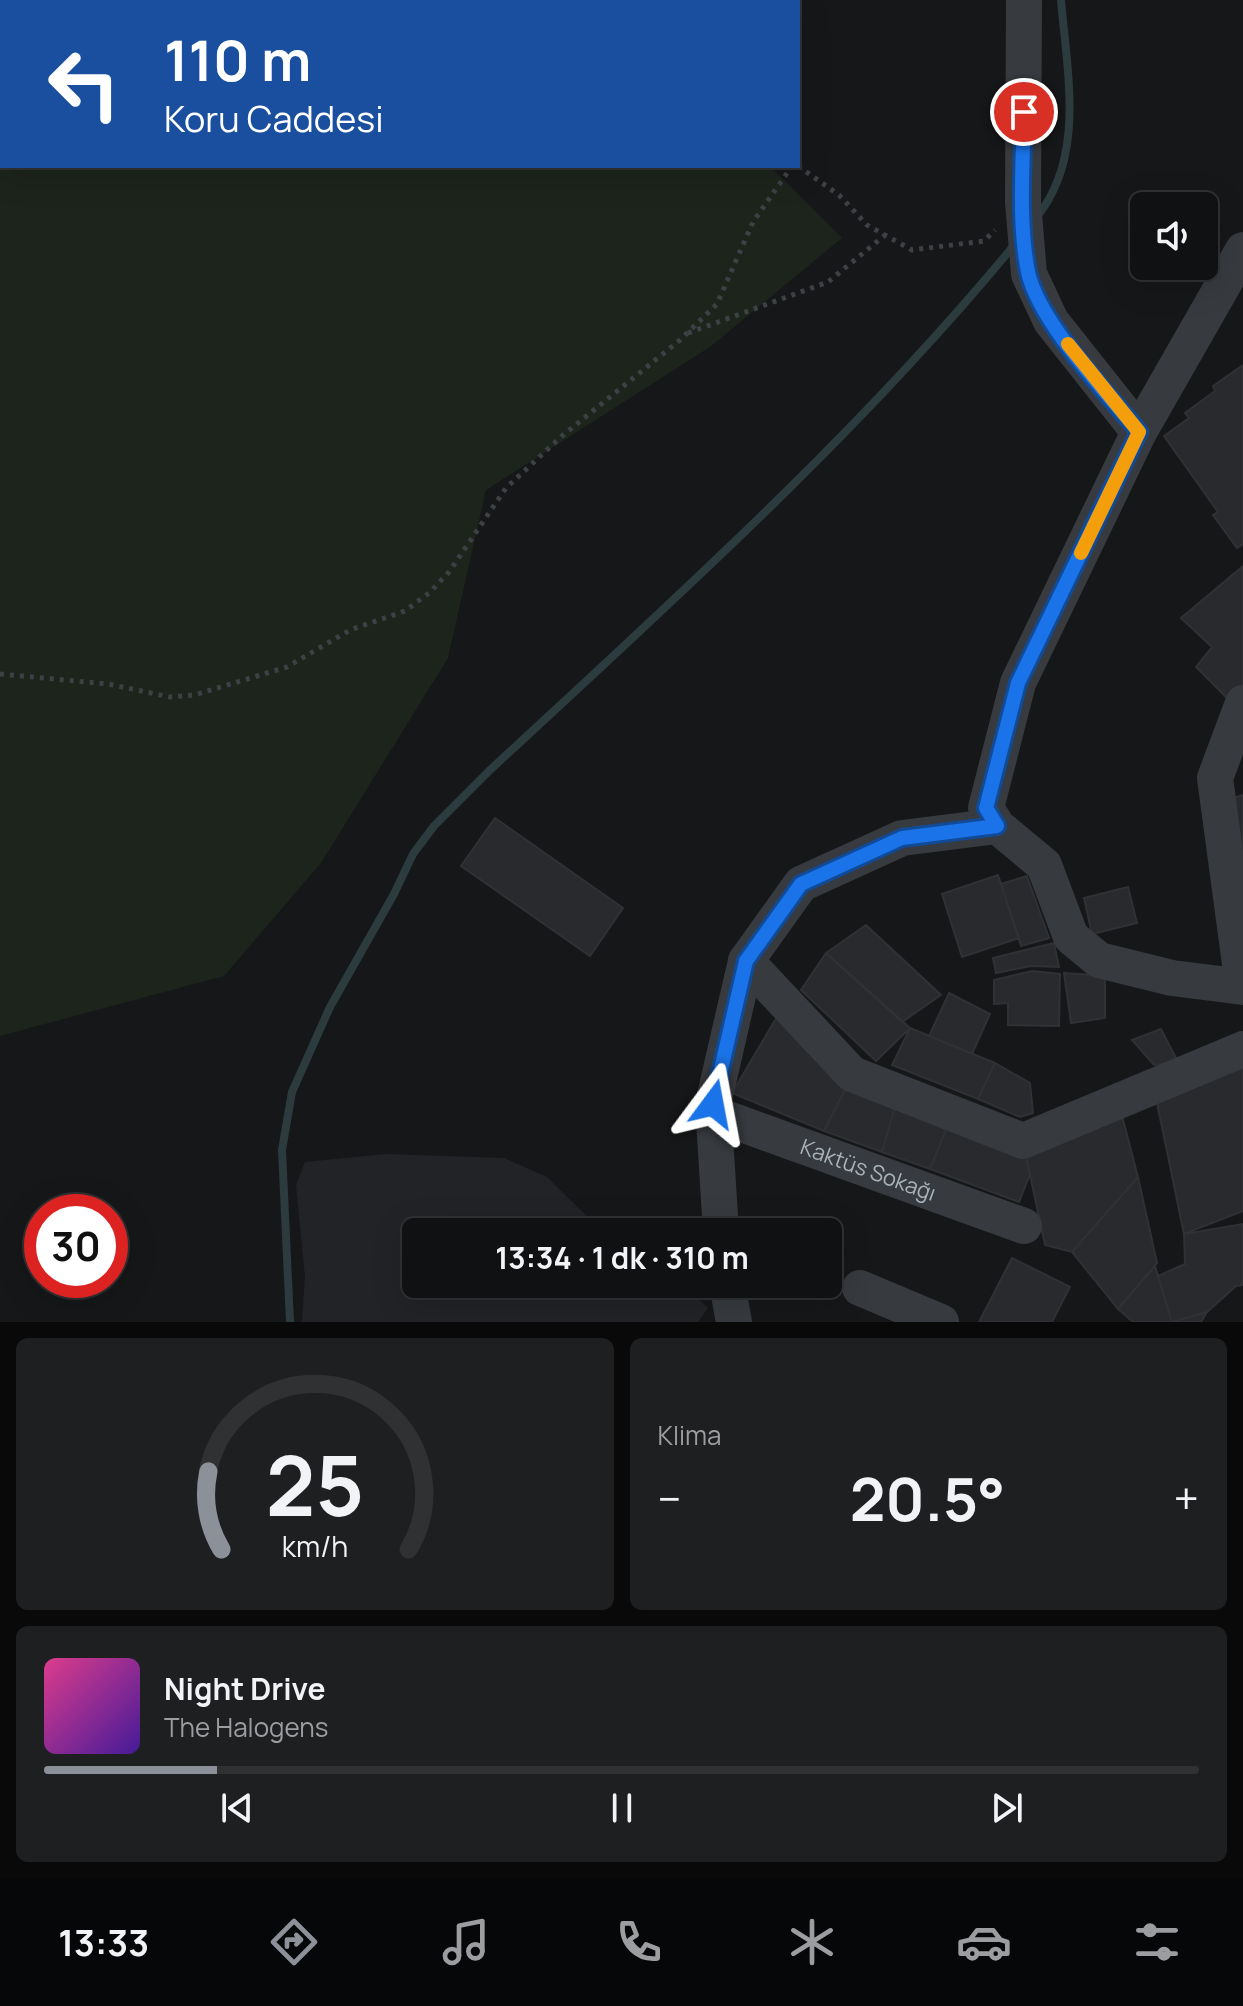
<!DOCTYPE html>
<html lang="tr">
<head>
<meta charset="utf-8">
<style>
	:root { --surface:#101113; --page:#1e1f21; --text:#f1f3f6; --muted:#9c9da0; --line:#303133; --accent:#8c9099 }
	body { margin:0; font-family:Manrope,sans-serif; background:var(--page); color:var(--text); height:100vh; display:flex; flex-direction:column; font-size:30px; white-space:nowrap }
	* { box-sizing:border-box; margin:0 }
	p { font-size:26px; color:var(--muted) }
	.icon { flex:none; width:44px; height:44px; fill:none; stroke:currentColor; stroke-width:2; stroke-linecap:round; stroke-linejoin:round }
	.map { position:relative; height:1322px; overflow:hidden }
	.details { display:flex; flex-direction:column; gap:16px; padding:16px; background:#09090a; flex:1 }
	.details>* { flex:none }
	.hud { position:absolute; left:0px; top:0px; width:800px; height:168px; box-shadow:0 8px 32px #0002,0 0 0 2px var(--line); background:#1a4fa0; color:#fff; overflow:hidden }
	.fabs { position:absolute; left:1130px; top:192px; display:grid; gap:16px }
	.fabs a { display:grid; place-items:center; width:88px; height:88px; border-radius:12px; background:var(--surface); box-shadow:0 8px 32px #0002,0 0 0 2px var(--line); font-size:40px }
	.speed { position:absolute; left:24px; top:1194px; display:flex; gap:16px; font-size:40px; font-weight:700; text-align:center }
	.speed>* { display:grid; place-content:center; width:104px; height:104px; border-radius:50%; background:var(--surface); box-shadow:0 8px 32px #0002,0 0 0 2px var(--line); line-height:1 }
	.speed .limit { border:12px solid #d22; background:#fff; color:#111 }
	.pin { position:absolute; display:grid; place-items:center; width:68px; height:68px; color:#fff; margin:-34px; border:4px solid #fff; border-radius:50%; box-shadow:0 2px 8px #0007 }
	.me { position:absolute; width:88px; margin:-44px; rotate:13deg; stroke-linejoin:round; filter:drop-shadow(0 0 6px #0008) }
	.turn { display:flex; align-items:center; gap:28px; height:168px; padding:0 32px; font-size:36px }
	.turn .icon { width:104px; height:104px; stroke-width:2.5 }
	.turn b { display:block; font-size:56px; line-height:68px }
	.big { font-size:60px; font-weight:700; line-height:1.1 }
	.details .card { flex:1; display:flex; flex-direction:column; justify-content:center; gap:12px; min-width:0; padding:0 28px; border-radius:12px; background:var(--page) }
	.details .dial { align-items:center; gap:0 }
	.dial svg { height:208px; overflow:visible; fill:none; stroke:var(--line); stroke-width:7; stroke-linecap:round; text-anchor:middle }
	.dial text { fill:var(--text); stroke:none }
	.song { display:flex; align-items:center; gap:24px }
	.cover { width:96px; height:96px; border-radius:12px; background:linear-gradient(135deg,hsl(330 70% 55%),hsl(260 70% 35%)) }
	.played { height:8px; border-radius:4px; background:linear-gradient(90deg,var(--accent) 15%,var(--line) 15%) }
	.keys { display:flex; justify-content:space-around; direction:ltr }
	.heat { display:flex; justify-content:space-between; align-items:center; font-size:44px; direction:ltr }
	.details .tiles { flex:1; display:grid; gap:16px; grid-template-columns:1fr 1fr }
	.card:last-child { grid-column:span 2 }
	.trip { position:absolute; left:402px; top:1218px; width:440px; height:80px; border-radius:12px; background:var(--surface); box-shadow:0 8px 32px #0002,0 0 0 2px var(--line); font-weight:700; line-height:80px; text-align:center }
	.tabs { display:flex; height:128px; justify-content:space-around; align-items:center; background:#060708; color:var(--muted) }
	.tabs .icon { width:56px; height:56px }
	.tabs .active { color:var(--accent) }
	.tabs b { font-size:36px; color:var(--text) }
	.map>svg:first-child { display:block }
	.built { fill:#222326 }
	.green { fill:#1d241c }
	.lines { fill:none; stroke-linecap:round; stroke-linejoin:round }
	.stream { stroke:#2b3b3e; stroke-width:8 }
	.building { fill:#292a2d; stroke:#303135; stroke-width:2 }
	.path { stroke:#3d4145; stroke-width:5; stroke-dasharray:4 6; stroke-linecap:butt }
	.minor { stroke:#373a3e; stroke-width:36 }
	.route-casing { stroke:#114b97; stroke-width:20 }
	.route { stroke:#1a73e8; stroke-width:14 }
	.slow { stroke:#f59e0b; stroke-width:14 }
	.labels { text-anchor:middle; stroke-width:8; stroke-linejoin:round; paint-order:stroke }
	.street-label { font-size:22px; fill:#a7b2ba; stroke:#111214 }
</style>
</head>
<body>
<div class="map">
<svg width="1243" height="1322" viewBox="0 0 1243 1322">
	<rect width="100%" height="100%" fill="#161719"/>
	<path class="built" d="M 386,1154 L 504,1158 L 547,1177 L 603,1232 L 416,1232 L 416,1284 L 682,1284 L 708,1308 L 698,1322 L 302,1322 L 305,1277 L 296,1185 L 305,1162 Z"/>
	<path class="green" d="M 0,0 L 612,0 L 2,2 L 2,166 L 770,166 L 842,238 L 710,347 L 486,490 L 448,658 L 321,863 L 224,976 L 0,1036 Z"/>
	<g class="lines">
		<path class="stream" d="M 1036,218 C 1086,157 1067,73 1061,0
			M 290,1322 L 282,1150 L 292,1092 L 330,1007 L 394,894 L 413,854 L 434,826 L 489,771 C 670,603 857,436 1015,244"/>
	</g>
	<path class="building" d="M 1243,365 L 1243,544 L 1237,548 L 1213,515 L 1218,512 L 1164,436 L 1189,418 L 1185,413 L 1215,391 L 1213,386 Z
		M 1243,566 L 1243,688 L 1231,702 L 1196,667 L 1212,647 L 1181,618 Z
		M 1243,795 L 1243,852 L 1230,799 Z
		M 495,818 L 623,908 L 590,956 L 461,866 Z
		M 998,875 L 1019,938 L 962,957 L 942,894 Z
		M 1027,876 L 1049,938 L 1021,946 L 1001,884 Z
		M 1128,887 L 1137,923 L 1092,934 L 1084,898 Z
		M 866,925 L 941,995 L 902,1022 L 826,953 Z
		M 1054,943 L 1059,967 L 1031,966 L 996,973 L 993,958 Z
		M 826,953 L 910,1028 L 876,1061 L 801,990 Z
		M 1032,971 L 1060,974 L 1059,1026 L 1008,1025 L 1008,1003 L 994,1004 L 994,980 Z
		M 1064,973 L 1105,976 L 1105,1018 L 1071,1023 Z
		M 949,993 L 990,1014 L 972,1054 L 929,1036 Z
		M 781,1010 L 851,1078 L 824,1131 L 732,1093 Z
		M 910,1028 L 995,1063 L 978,1099 L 892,1065 Z
		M 1161,1029 L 1178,1062 L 1154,1065 L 1132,1040 Z
		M 995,1063 L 1030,1083 L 1033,1113 L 1020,1117 L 978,1099 Z
		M 1243,1064 L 1243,1211 L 1184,1234 L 1157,1103 Z
		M 851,1078 L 897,1100 L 882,1152 L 824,1131 Z
		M 897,1100 L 951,1117 L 930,1169 L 882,1152 Z
		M 1121,1112 L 1138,1177 L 1072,1252 L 1045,1245 L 1024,1147 Z
		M 951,1117 L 1024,1147 L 1030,1174 L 1019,1202 L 930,1169 Z
		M 1138,1177 L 1157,1263 L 1118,1309 L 1072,1252 Z
		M 1243,1224 L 1243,1285 L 1236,1286 L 1207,1312 L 1172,1322 L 1158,1276 L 1185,1264 L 1184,1234 Z
		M 1012,1258 L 1070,1287 L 1052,1322 L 979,1322 Z
		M 1155,1266 L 1172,1322 L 1207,1312 L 1201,1322 L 1133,1322 L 1118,1309 Z"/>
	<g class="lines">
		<path class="path" d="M 682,0 L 683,2
			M 798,166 L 839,195 L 867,225 L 912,250 L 984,241 L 995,230
			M 688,333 L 828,282 L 885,235
			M 0,674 L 108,684 L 170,697 L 194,695 L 287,667 L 350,630 L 405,611 L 429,593 L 449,572 L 506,488 L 562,436 L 680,340 L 717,304 L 753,222 L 792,166"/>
		<g class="minor">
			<path d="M 1024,0 L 1023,202 L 1029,274 L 1051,321 L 1139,432"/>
			<path d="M 1243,703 L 1215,778 L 1243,986"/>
			<path d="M 997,826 L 1044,865 L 1071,937 L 1099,960 L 1172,978 L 1243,987"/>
			<path d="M 746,961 L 852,1074 L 1023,1141 L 1243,1049"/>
			<path id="s1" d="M 714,1114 L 1024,1226"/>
			<path d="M 721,1232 L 713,1104 L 746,961 L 801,884 L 902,838 L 997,826 L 986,808 L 1018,683 L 1139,432 L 1243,250"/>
			<path d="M 727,1284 L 734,1322"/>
			<path d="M 860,1288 L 941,1322"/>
		</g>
	</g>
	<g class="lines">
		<defs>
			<path id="route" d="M 713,1104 L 746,961 L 801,884 L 902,838 L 997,826 L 986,808 L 1018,683 L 1139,432 C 1106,392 1039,322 1028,272 C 1018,221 1023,164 1024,112"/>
		</defs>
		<use href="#route" class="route-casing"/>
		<use href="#route" class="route"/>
		<path class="slow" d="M 1068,344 L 1139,432 L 1081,553"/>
	</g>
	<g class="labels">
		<g class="street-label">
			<text dy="8" stroke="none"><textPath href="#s1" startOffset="164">Kaktüs Sokağı</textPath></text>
		</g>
	</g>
</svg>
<div class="fabs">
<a><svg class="icon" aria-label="sound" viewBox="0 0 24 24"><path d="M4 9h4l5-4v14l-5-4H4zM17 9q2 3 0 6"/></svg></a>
</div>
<div class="speed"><div class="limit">30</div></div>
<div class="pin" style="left:1024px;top:112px;background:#d93025"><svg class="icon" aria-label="arrive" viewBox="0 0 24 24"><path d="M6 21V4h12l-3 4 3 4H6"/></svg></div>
<svg class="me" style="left:713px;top:1104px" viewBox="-20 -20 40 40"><path d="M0-17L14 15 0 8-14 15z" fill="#1a73e8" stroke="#fff" stroke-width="4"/></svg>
<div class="trip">13:34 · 1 dk · 310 m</div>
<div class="hud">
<div class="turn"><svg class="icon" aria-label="left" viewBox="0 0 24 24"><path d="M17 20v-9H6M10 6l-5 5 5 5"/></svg><div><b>110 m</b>Koru Caddesi</div></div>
</div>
</div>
<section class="details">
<div class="tiles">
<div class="card dial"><svg viewBox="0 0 100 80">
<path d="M14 69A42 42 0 1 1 86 69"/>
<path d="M14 69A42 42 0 0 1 9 39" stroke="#8c9099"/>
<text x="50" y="56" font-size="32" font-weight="700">25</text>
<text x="50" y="72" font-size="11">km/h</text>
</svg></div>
<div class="card"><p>Klima</p>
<div class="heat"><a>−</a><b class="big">20.5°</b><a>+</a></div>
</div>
<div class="card">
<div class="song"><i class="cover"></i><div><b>Night Drive</b><p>The Halogens</p></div></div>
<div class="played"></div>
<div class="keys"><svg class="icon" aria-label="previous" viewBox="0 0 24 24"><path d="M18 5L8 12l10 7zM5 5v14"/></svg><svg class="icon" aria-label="pause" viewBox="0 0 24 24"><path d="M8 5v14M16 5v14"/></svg><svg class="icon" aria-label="next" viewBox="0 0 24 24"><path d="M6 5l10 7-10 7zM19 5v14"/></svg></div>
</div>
</div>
</section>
<nav class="tabs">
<b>13:33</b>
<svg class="icon active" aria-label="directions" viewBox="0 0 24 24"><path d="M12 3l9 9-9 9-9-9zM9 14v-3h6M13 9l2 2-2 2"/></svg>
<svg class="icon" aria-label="music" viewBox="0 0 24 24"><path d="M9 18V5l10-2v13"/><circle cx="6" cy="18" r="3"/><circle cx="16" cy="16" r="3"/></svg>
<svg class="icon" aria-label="phone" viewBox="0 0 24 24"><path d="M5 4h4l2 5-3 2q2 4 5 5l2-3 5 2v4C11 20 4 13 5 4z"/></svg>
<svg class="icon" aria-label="climate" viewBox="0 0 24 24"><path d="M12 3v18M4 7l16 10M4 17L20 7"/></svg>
<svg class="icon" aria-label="car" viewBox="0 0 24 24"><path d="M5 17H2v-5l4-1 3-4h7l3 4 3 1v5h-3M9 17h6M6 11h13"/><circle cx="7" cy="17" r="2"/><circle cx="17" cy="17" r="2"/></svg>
<svg class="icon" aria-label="filters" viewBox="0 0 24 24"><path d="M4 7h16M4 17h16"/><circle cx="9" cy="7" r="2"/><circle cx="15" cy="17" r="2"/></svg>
</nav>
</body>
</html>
